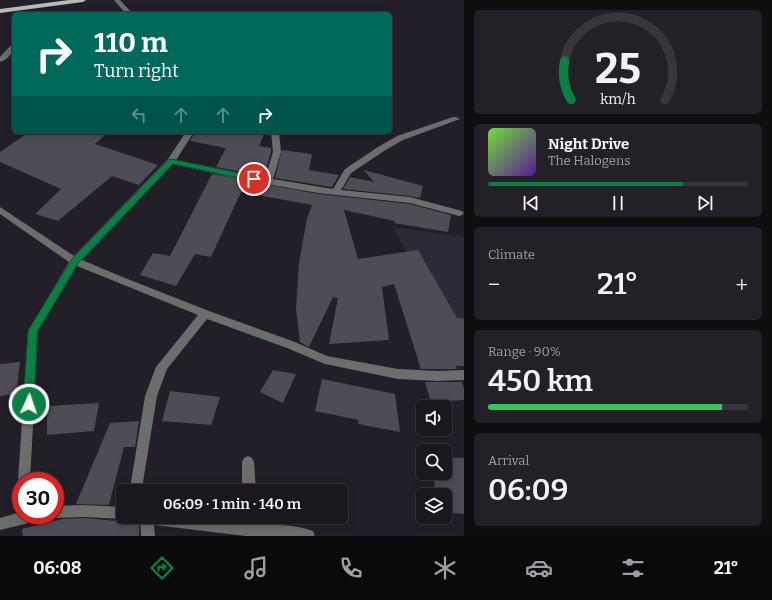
<!DOCTYPE html>
<html lang="en">
<head>
<meta charset="utf-8">
<style>
	:root { --surface:#1a171e; --page:#232027; --text:#f1f3f6; --muted:#9f9fa4; --line:#38363c; --accent:#0b8043 }
	body { margin:0; font-family:Bitter,serif; background:var(--page); color:var(--text); height:100vh; display:flex; flex-direction:column; font-size:15px; white-space:nowrap }
	* { box-sizing:border-box; margin:0 }
	p { font-size:13px; color:var(--muted) }
	.icon { flex:none; width:22px; height:22px; fill:none; stroke:currentColor; stroke-width:2; stroke-linecap:round; stroke-linejoin:round }
	.map { position:relative; flex:1; overflow:hidden }
	.drawer { display:flex; flex-direction:column; gap:10px; padding:10px; background:#0e0d10; width:308px }
	.drawer>* { flex:none }
	.guide { position:absolute; left:12px; top:12px; width:380px; height:122px; border-radius:6px; box-shadow:0 2px 10px #0003,0 0 0 1px var(--line); background:#00695c; color:#fff; overflow:hidden }
	.buttons { position:absolute; left:416px; top:400px; display:grid; gap:8px }
	.buttons a { display:grid; place-items:center; width:36px; height:36px; border-radius:6px; background:var(--surface); box-shadow:0 2px 10px #0003,0 0 0 1px var(--line); font-size:20px }
	.speed { position:absolute; left:12px; top:472px; display:flex; gap:8px; font-size:20px; font-weight:700; text-align:center }
	.speed>* { display:grid; place-content:center; width:52px; height:52px; border-radius:50%; background:var(--surface); box-shadow:0 2px 10px #0003,0 0 0 1px var(--line); line-height:1 }
	.speed .limit { border:6px solid #d22; background:#fff; color:#111 }
	.pin { position:absolute; display:grid; place-items:center; width:34px; height:34px; color:#fff; margin:-17px; border:2px solid #fff; border-radius:50%; box-shadow:0 1px 4px #0007 }
	.me { position:absolute; width:44px; margin:-22px; rotate:3deg; stroke-linejoin:round; filter:drop-shadow(0 0 3px #0008) }
	.turn { display:flex; align-items:center; gap:14px; height:84px; padding:0 16px; font-size:18px }
	.turn .icon { width:52px; height:52px; stroke-width:2.5 }
	.turn b { display:block; font-size:28px; line-height:34px }
	.lanes { display:flex; align-items:center; height:38px; padding:0 16px; background:#0003; justify-content:center; gap:20px; direction:ltr }
	.lanes .off { opacity:.35 }
	.big { font-size:30px; font-weight:600; line-height:1.1 }
	.drawer .tile { flex:1; display:flex; flex-direction:column; justify-content:center; gap:6px; min-width:0; padding:0 14px; border-radius:6px; background:var(--page) }
	.drawer .dial { align-items:center; gap:0 }
	.dial svg { height:104px; overflow:visible; fill:none; stroke:var(--line); stroke-width:7; stroke-linecap:round; text-anchor:middle }
	.dial text { fill:var(--text); stroke:none }
	.song { display:flex; align-items:center; gap:12px }
	.cover { width:48px; height:48px; border-radius:6px; background:linear-gradient(135deg,hsl(100 70% 55%),hsl(270 70% 35%)) }
	.played { height:4px; border-radius:2px; background:linear-gradient(90deg,var(--accent) 75%,var(--line) 75%) }
	.keys { display:flex; justify-content:space-around; direction:ltr }
	.heat { display:flex; justify-content:space-between; align-items:center; font-size:22px; direction:ltr }
	.charge { height:6px; border-radius:3px; background:linear-gradient(90deg,#34c759 90%,var(--line) 0) }
	.trip { position:absolute; left:116px; top:484px; width:232px; height:40px; border-radius:6px; background:var(--surface); box-shadow:0 2px 10px #0003,0 0 0 1px var(--line); font-weight:600; line-height:40px; text-align:center }
	.dock { display:flex; height:64px; justify-content:space-around; align-items:center; background:#0a090c; color:var(--muted) }
	.dock .icon { width:28px; height:28px }
	.dock .on { color:var(--accent) }
	.dock b { font-size:18px; color:var(--text) }
	main { display:flex; flex:1; min-height:0 }
	.map>svg:first-child { display:block }
	.built { fill:#2d2937 }
	.building { fill:#4e4c55 }
	.lines { fill:none; stroke-linecap:round; stroke-linejoin:round }
	.minor { fill:#6b6e6a; fill-rule:evenodd }
	.major { fill:#b6bcb4; fill-rule:evenodd }
	.route { fill:#0b8043; stroke:#07532c }
</style>
</head>
<body>
<main>
<div class="map">
<svg width="464" height="536" viewBox="0 0 464 536">
	<rect width="100%" height="100%" fill="#221f28"/>
	<path class="built" d="M 393,227 L 464,237 L 464,334 L 453,336 Z"/>
	<path class="building" d="M 29,132 L 108,132 L 95,144 L 158,165 L 139,185 L 112,176 L 58,221 L 35,214 L 61,189 L 0,162 L 0,152 Z
		M 195,132 L 265,132 L 259,146 L 271,148 L 271,152 L 264,176 L 216,167 L 226,148 L 190,141 Z
		M 282,150 L 312,154 L 309,170 L 339,175 L 332,187 L 275,178 Z
		M 364,170 L 423,186 L 420,198 L 410,196 L 343,189 L 350,177 L 374,182 Z
		M 212,174 L 318,194 L 410,204 L 451,215 L 448,232 L 394,223 L 395,221 L 344,210 L 358,259 L 418,250 L 457,318 L 464,319 L 464,366 L 456,366 L 457,369 L 421,369 L 394,284 L 382,287 L 389,340 L 329,344 L 338,298 L 333,297 L 309,347 L 300,342 L 296,309 L 299,263 L 307,218 L 312,205 L 241,192 L 211,257 L 195,254 L 176,286 L 140,275 L 153,253 L 170,256 Z
		M 20,362 L 16,394 L 0,396 L 0,364 Z
		M 273,370 L 296,374 L 283,403 L 260,392 Z
		M 322,379 L 395,394 L 400,432 L 358,424 L 359,420 L 315,411 Z
		M 425,382 L 462,382 L 464,389 L 464,400 L 431,402 Z
		M 170,391 L 220,397 L 211,425 L 162,421 Z
		M 99,403 L 94,431 L 47,435 L 47,406 Z
		M 139,421 L 135,447 L 124,447 L 109,505 L 76,504 L 110,423 Z
		M 445,457 L 464,458 L 464,514 L 445,512 L 445,495 L 436,495 L 433,473 L 445,473 Z
		M 84,518 L 139,523 L 139,536 L 23,536 L 22,529 L 62,519 Z"/>
	<g class="lines">
		<path class="minor" d="M 114,0 L 120,0 L 133,14 L 126,14 Z
			M 14,43 C 14,52 9,59 0,62 L 0,57 L 12,44 Z
			M 453,117 L 456,117 L 460,119 L 403,140 L 384,151 L 351,173 L 341,190 L 410,197 L 462,211 L 464,213 L 462,215 L 459,216 L 410,203 L 318,193 L 239,179 L 173,164 L 82,260 L 125,278 L 209,311 L 295,342 L 327,356 L 398,369 L 437,371 L 464,370 L 464,380 L 437,381 L 398,379 L 325,364 L 287,348 L 207,319 L 167,369 L 157,396 L 143,482 L 147,491 L 133,491 L 131,482 L 145,396 L 156,367 L 198,315 L 77,266 L 38,331 L 30,481 L 21,481 L 21,486 L 19,485 L 18,481 L 28,331 L 69,262 L 0,214 L 0,207 L 74,256 L 168,159 L 186,132 L 194,132 L 176,160 L 265,178 L 273,152 L 271,132 L 279,132 L 281,152 L 273,179 L 333,189 L 345,169 L 378,147 L 397,136 Z
			M 248,456 L 252,458 L 254,462 L 256,491 L 242,491 L 242,462 L 244,458 Z
			M 84,505 L 123,507 L 123,517 L 128,517 L 123,519 L 84,517 L 55,518 L 50,515 L 55,515 L 55,506 Z
			M 21,512 L 21,515 L 47,515 L 45,519 L 0,530 L 0,518 Z
			M 140,517 L 199,517 L 243,523 L 243,517 L 257,517 L 257,525 C 276,525 295,524 313,531 L 315,536 L 246,536 L 154,525 L 155,536 L 141,536 Z"/>
		<path class="major" d="M 69,0 L 86,0 L 83,2 L 0,13 L 0,9 Z"/>
	</g>
	<path class="route" d="M 171,159 L 254,176 L 258,179 L 254,181 L 173,164 L 78,263 L 37,332 L 34,404 L 33,408 L 29,409 L 25,408 L 23,404 L 28,332 L 29,329 L 72,259 L 168,160 Z"/>
</svg>
<div class="buttons">
<a><svg class="icon" aria-label="sound" viewBox="0 0 24 24"><path d="M4 9h4l5-4v14l-5-4H4zM17 9q2 3 0 6"/></svg></a>
<a><svg class="icon" aria-label="search" viewBox="0 0 24 24"><circle cx="10" cy="10" r="6"/><path d="M15 15l6 6"/></svg></a>
<a><svg class="icon" aria-label="layers" viewBox="0 0 24 24"><path d="M12 4l9 5-9 5-9-5zM3 14l9 5 9-5"/></svg></a>
</div>
<div class="speed"><div class="limit">30</div></div>
<div class="pin" style="left:254px;top:179px;background:#d93025"><svg class="icon" aria-label="arrive" viewBox="0 0 24 24"><path d="M6 21V4h12l-3 4 3 4H6"/></svg></div>
<svg class="me" style="left:29px;top:404px" viewBox="-20 -20 40 40"><circle r="17" fill="#0b8043" stroke="#fff" stroke-width="3"/><path d="M0-11L8 9 0 5-8 9z" fill="#fff"/></svg>
<div class="trip">06:09 · 1 min · 140 m</div>
<div class="guide">
<div class="turn"><svg class="icon" aria-label="right" viewBox="0 0 24 24"><path d="M7 20v-9h11M14 6l5 5-5 5"/></svg><div><b>110 m</b>Turn right</div></div>
<div class="lanes"><svg class="icon off" aria-label="left" viewBox="0 0 24 24"><path d="M17 20v-9H6M10 6l-5 5 5 5"/></svg><svg class="icon off" aria-label="ahead" viewBox="0 0 24 24"><path d="M12 20V5M6 11l6-6 6 6"/></svg><svg class="icon off" aria-label="ahead" viewBox="0 0 24 24"><path d="M12 20V5M6 11l6-6 6 6"/></svg><svg class="icon" aria-label="right" viewBox="0 0 24 24"><path d="M7 20v-9h11M14 6l5 5-5 5"/></svg></div>
</div>
</div>
<section class="drawer">
<div class="tile dial"><svg viewBox="0 0 100 80">
<path d="M14 69A42 42 0 1 1 86 69"/>
<path d="M14 69A42 42 0 0 1 9 39" stroke="#0b8043"/>
<text x="50" y="56" font-size="32" font-weight="700">25</text>
<text x="50" y="72" font-size="11">km/h</text>
</svg></div>
<div class="tile">
<div class="song"><i class="cover"></i><div><b>Night Drive</b><p>The Halogens</p></div></div>
<div class="played"></div>
<div class="keys"><svg class="icon" aria-label="previous" viewBox="0 0 24 24"><path d="M18 5L8 12l10 7zM5 5v14"/></svg><svg class="icon" aria-label="pause" viewBox="0 0 24 24"><path d="M8 5v14M16 5v14"/></svg><svg class="icon" aria-label="next" viewBox="0 0 24 24"><path d="M6 5l10 7-10 7zM19 5v14"/></svg></div>
</div>
<div class="tile"><p>Climate</p>
<div class="heat"><a>−</a><b class="big">21°</b><a>+</a></div>
</div>
<div class="tile"><p>Range · 90%</p><b class="big">450 km</b><div class="charge"></div></div>
<div class="tile"><p>Arrival</p><b class="big">06:09</b></div>
</section>
</main>
<nav class="dock">
<b>06:08</b>
<svg class="icon on" aria-label="directions" viewBox="0 0 24 24"><path d="M12 3l9 9-9 9-9-9zM9 14v-3h6M13 9l2 2-2 2"/></svg>
<svg class="icon" aria-label="music" viewBox="0 0 24 24"><path d="M9 18V5l10-2v13"/><circle cx="6" cy="18" r="3"/><circle cx="16" cy="16" r="3"/></svg>
<svg class="icon" aria-label="phone" viewBox="0 0 24 24"><path d="M5 4h4l2 5-3 2q2 4 5 5l2-3 5 2v4C11 20 4 13 5 4z"/></svg>
<svg class="icon" aria-label="climate" viewBox="0 0 24 24"><path d="M12 3v18M4 7l16 10M4 17L20 7"/></svg>
<svg class="icon" aria-label="car" viewBox="0 0 24 24"><path d="M5 17H2v-5l4-1 3-4h7l3 4 3 1v5h-3M9 17h6M6 11h13"/><circle cx="7" cy="17" r="2"/><circle cx="17" cy="17" r="2"/></svg>
<svg class="icon" aria-label="filters" viewBox="0 0 24 24"><path d="M4 7h16M4 17h16"/><circle cx="9" cy="7" r="2"/><circle cx="15" cy="17" r="2"/></svg>
<b>21°</b>
</nav>
</body>
</html>
